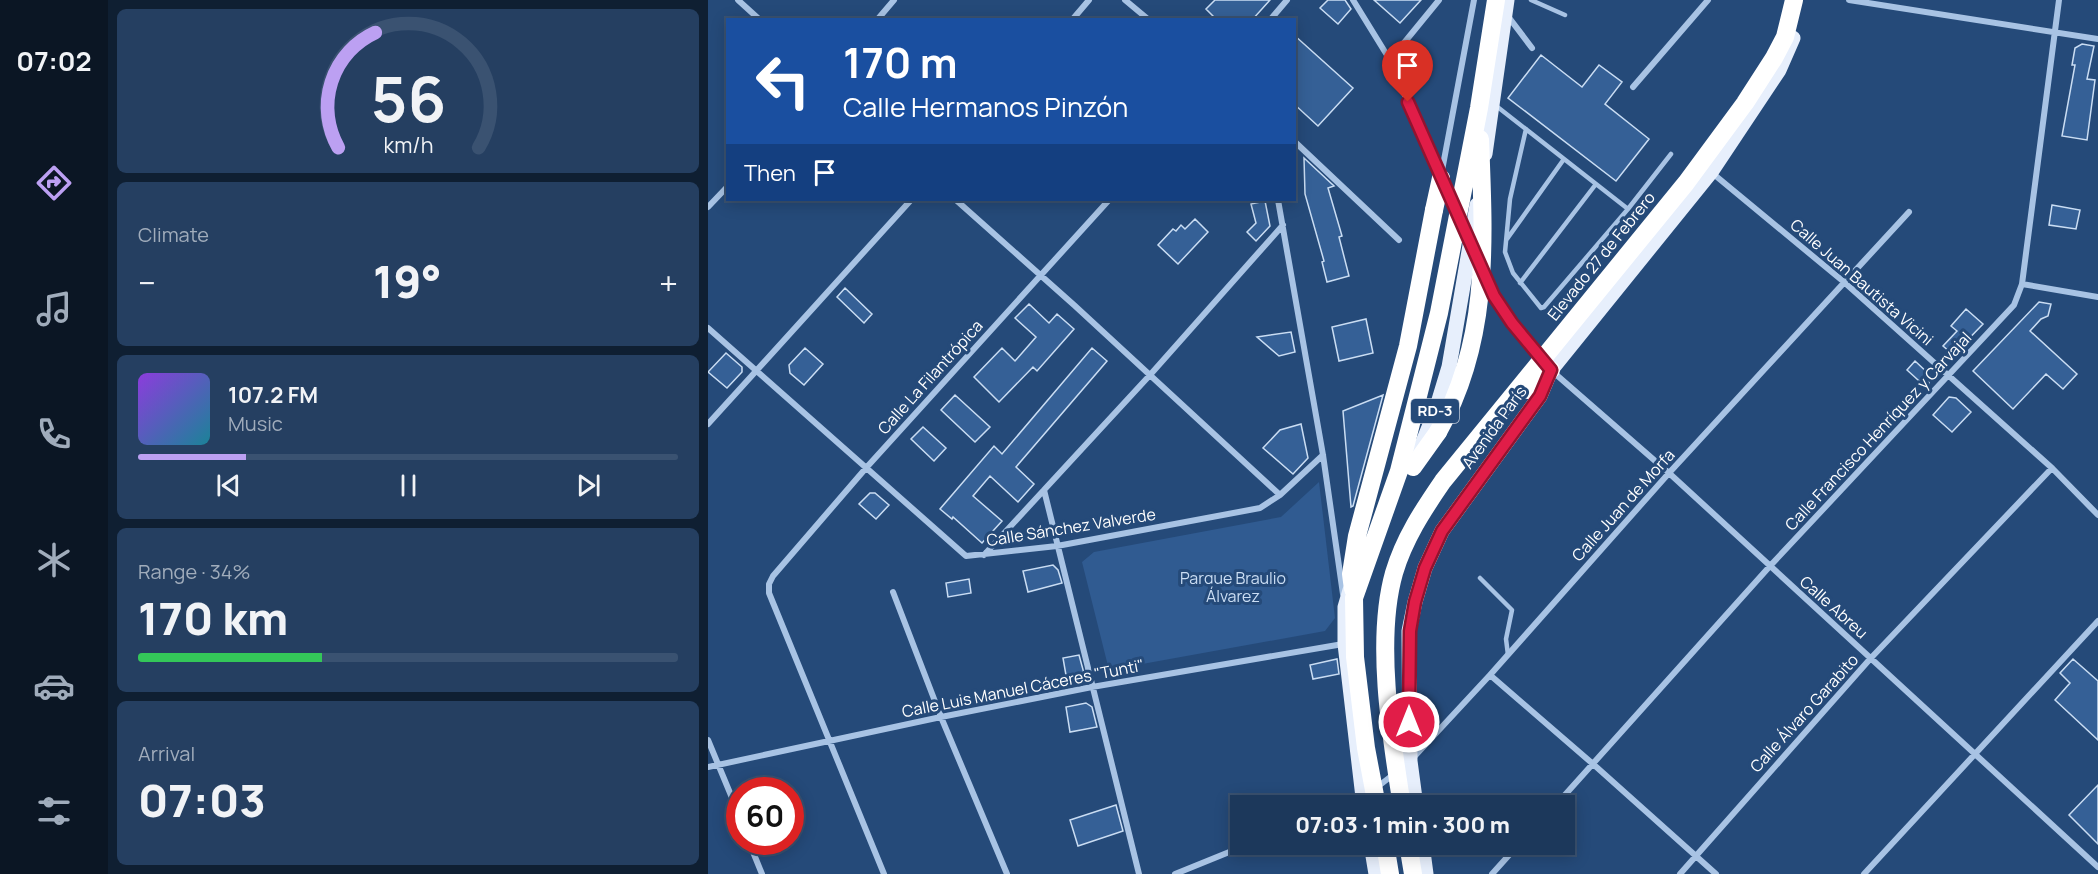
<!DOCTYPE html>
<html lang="en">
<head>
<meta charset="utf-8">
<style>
	:root { --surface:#1c385b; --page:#253f61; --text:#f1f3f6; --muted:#a0acbb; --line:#3a5271; --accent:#bca0f2 }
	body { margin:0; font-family:Manrope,sans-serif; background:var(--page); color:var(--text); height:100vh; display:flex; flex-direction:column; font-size:22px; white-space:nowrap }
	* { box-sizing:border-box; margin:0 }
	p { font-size:20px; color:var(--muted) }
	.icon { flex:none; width:33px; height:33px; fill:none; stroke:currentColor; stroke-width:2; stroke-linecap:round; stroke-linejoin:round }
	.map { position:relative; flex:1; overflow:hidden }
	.drawer { display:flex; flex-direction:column; gap:9px; padding:9px; background:#0f1f32; width:600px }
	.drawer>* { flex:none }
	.guide { position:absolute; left:18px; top:18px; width:570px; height:183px; border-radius:0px; box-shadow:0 3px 15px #0003,0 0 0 2px var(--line); background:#1a4fa0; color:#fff; overflow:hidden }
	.speed { position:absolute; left:18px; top:777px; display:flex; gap:12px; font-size:30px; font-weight:700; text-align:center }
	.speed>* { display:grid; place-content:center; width:78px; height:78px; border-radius:50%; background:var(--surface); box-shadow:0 3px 15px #0003,0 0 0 2px var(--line); line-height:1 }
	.speed .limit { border:9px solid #d22; background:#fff; color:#111 }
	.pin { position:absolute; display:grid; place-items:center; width:51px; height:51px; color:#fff; margin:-62px -26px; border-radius:50% 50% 50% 0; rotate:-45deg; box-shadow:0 0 6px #0007 }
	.pin .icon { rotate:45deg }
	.me { position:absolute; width:66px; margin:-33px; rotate:0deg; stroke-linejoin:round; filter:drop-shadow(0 0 4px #0008) }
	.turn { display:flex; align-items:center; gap:21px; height:126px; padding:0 18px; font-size:27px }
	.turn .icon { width:78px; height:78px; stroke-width:2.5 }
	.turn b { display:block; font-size:42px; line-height:51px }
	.then { display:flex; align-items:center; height:57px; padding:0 18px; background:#0003; gap:12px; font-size:22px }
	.big { font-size:45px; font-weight:800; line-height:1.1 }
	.drawer .widget { flex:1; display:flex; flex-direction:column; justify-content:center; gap:9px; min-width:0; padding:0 21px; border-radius:9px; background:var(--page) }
	.drawer .dial { align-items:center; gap:0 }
	.dial svg { height:156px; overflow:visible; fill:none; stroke:var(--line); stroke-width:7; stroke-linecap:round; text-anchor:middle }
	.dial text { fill:var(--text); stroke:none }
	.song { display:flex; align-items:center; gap:18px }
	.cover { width:72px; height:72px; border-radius:9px; background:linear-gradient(135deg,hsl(270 70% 55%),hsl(190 70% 35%)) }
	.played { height:6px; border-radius:3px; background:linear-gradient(90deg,var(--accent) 20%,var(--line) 20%) }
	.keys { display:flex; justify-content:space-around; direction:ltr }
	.heat { display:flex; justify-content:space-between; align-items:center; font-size:33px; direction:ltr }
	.charge { height:9px; border-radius:4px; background:linear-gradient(90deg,#34c759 34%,var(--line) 0) }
	.trip { position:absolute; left:522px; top:795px; width:345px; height:60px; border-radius:0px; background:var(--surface); box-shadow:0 3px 15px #0003,0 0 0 2px var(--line); font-weight:800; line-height:60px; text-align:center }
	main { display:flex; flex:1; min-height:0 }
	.tabs { display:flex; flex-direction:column; width:108px; justify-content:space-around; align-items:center; background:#0b1624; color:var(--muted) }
	.tabs .icon { width:42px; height:42px }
	.tabs .on { color:var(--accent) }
	.tabs b { font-size:27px; color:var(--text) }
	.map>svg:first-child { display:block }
	.green { fill:#305b91 }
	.building { fill:#356096; stroke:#caddf3; stroke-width:1.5 }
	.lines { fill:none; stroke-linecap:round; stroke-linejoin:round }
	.lane { stroke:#a8c3e4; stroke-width:4.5 }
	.street { stroke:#a8c3e4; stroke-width:6 }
	.primary { stroke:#e7effc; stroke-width:15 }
	.highway { stroke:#fff; stroke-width:18 }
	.highway-bridge { stroke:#fff; stroke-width:18 }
	.route-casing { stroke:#92132f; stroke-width:15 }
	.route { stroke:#e11d48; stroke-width:10 }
	.labels { text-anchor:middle; stroke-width:6; stroke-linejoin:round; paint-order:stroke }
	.shield { fill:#254a79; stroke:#bec9d7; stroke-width:1.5 }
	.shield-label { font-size:15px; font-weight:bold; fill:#fff }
	.street-label { font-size:16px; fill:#fff; stroke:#254a79 }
	.park-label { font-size:16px; fill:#caddf3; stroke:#254a79 }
</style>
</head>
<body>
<main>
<nav class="tabs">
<b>07:02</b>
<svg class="icon on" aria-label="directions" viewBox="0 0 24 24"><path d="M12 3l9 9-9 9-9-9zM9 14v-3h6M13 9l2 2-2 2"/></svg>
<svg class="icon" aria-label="music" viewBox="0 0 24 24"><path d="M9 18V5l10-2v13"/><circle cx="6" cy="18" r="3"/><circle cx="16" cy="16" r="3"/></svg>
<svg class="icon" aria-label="phone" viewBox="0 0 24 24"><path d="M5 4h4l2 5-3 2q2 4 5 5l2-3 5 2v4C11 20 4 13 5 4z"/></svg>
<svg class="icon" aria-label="climate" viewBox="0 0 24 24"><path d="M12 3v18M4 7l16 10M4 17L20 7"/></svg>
<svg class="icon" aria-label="car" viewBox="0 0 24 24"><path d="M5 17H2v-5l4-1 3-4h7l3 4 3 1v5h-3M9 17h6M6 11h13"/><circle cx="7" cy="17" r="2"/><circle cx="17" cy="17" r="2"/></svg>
<svg class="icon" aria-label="filters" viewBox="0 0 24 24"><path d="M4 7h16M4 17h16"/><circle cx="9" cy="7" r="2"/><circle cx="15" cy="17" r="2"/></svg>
</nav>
<section class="drawer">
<div class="widget dial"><svg viewBox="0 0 100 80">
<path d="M14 69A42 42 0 1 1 86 69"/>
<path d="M14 69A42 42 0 0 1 33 10" stroke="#bca0f2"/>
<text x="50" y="56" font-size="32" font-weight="700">56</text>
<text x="50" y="72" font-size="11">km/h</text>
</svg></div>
<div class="widget"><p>Climate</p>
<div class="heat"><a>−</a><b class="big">19°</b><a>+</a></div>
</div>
<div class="widget">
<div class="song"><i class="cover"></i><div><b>107.2 FM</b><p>Music</p></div></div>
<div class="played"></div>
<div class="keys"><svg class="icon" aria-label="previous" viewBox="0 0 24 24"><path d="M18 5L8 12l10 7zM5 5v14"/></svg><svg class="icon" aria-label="pause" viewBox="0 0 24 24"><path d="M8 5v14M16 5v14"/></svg><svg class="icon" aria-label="next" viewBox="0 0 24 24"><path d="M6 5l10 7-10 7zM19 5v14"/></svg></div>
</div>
<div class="widget"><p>Range · 34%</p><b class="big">170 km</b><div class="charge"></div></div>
<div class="widget"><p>Arrival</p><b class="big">07:03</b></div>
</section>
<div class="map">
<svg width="1390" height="874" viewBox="0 0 1390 874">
	<rect width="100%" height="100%" fill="#254a79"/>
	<path class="green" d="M 611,482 L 627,618 L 617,631 L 401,670 L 374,562 L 386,552 L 573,517 Z"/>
	<path class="building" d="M 507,0 L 562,0 L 544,20 L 509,20 L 498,9 Z
		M 620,0 L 637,0 L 643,9 L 630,24 L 612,8 Z
		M 666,0 L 713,0 L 692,23 Z
		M 586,35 L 645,88 L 610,126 L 586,104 Z
		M 1374,44 L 1386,46 L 1379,79 L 1387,80 L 1379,140 L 1354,136 L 1367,65 L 1364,65 L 1367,48 Z
		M 833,55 L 874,87 L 891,65 L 914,82 L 897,104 L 941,139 L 908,181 L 800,98 Z
		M 596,158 L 626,186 L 620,188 L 634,236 L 631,237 L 641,276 L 619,282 L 614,262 L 616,261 L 597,194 Z
		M 557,201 L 562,226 L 548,241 L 539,232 L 548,223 L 543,204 Z
		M 1344,205 L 1372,210 L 1368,229 L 1341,225 Z
		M 487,219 L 500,232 L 470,264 L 450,245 L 465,229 L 468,231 L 473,225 L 477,229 Z
		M 137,288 L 164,314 L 156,323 L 129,297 Z
		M 1331,302 L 1343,304 L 1340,316 L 1333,319 L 1322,331 L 1369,374 L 1355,389 L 1338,374 L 1305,409 L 1265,371 Z
		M 321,304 L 341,323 L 349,314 L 366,329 L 329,371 L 325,367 L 291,402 L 266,377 L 294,348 L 307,361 L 328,337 L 307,318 Z
		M 1258,309 L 1275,324 L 1247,353 L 1242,352 L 1235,346 L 1249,331 L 1243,326 Z
		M 658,319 L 665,353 L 631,361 L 624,327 Z
		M 583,332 L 587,352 L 571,356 L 549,337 Z
		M 97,348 L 115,364 L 96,385 L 82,373 L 81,365 Z
		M 384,348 L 399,361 L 308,467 L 326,484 L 310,502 L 282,476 L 265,496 L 294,521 L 274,543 L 245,517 L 244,519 L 232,509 L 286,446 L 294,454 Z
		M 18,353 L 34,367 L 34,372 L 19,388 L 0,372 Z
		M 1207,361 L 1222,375 L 1220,389 L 1199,370 Z
		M 247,395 L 282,427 L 267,442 L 233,410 Z
		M 675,395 L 645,506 L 643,507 L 635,411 Z
		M 1241,397 L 1248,398 L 1263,412 L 1244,432 L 1225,415 Z
		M 593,424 L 600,458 L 585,474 L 555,448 L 572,430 Z
		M 215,427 L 238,448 L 226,461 L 203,439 Z
		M 162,493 L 167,493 L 181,505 L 168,519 L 151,504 Z
		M 345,565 L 350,570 L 354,583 L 320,592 L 315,571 Z
		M 261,579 L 263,593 L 240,597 L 238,583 Z
		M 371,655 L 377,677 L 359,681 L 355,658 Z
		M 629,659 L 631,674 L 605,679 L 602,665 Z
		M 1365,659 L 1390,681 L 1390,740 L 1347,700 L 1362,683 L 1352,673 Z
		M 378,703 L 384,707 L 389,727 L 362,732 L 358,707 Z
		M 1390,785 L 1390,844 L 1361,815 Z
		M 408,805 L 415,831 L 370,846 L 362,820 Z"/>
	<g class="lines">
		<path class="lane" d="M 823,0 L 857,15
			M 787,105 L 920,209 L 963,154
			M 818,129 L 802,199 L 797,252 L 805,273 L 833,308 L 836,307 L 920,209
			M 799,239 L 856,159
			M 812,283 L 888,184
			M 772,578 L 804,610 L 798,639 L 800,655"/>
		<path class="street" d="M 30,0 L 52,20
			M 417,0 L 441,20
			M 645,0 L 682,60 L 732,177
			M 1141,0 L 1390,39
			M 799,15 L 824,48
			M 169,20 L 186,0
			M 364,20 L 381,0
			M 562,20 L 579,0
			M 682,60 L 731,0
			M 925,87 L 1000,0
			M 586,141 L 691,240
			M 1003,172 L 1136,282 L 1344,468 L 1390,515
			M 733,176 L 766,0
			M 736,186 L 747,210
			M 248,200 L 366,305 L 572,495
			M 570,200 L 615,455 L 635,594
			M 0,207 L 20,186
			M 778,279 L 793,308 L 832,357
			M 1314,284 L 1390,297
			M 0,328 L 258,556 L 349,546 L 552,508 L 572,495 L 615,455
			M 844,371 L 961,473 L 1390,867
			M 0,424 L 203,200
			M 336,490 L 431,874
			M 276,555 L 442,375 L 575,225
			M 185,592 L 233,717 L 299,874
			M 782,675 L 885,764 L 1008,874
			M 0,740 L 32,817
			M 705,758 L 782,675 L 961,473 L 1201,212
			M 0,767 L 233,717 L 384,687 L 635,644
			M 668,788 L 686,774
			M 640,806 L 653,800
			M 847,806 L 1062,566 L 1306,305 L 1314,284 L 1351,0
			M 41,842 L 54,874
			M 176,874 L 61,593 L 61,584 L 65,576 L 158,468 L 401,200
			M 467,874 L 541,844
			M 784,874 L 811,844
			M 972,874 L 1162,659 L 1344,468
			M 1156,874 L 1390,621"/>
		<path class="primary" d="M 777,154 L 799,0
			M 712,449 L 728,410 L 741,367 L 769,205
			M 642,590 L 637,607 L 637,644 L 656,806
			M 708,806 L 702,761 L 701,631 L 707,602 L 717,568 L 734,531 L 832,396 L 843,370 L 1003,172 L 1071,70 L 1085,38
			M 663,844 L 668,874
			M 714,844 L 718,874"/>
		<path class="highway" d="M 726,210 L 733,178
			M 820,390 L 843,370
			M 705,467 L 730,432
			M 677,844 L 682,874
			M 700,844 L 705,874"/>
		<path class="highway-bridge" d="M 730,432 C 782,340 776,242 772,139
			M 645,589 L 643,574 L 649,536 L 700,346 L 726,210
			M 669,806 L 658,748 L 647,657 L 646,598 L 691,471 L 731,313 L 771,108 L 788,0
			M 694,806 C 683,737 667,640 686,573 C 696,539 715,510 735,481 L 978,183 L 1037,103 L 1066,58 L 1077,37 L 1086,0"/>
	</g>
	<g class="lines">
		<defs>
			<path id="route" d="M 700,102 L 786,296 L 804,323 L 843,370 L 832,396 L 734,531 L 717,568 L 707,602 L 702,631 L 701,722"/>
		</defs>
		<use href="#route" class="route-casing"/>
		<use href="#route" class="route"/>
	</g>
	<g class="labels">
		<rect class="shield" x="703" y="399" width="48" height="24" rx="4.5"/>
		<g class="shield-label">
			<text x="727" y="416">RD-3</text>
		</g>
		<g class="street-label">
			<text transform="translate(893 256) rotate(-51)" y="6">Elevado 27 de Febrero</text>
			<text transform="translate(1154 282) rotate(41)" y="6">Calle Juan Bautista Vicini</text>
			<text transform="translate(222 377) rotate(-48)" y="6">Calle La Filantrópica</text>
			<text transform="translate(786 427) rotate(-54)" y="6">Avenida París</text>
			<text transform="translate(1170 431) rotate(-47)" y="6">Calle Francisco Henríquez y Carvajal</text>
			<text transform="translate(915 505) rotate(-48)" y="6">Calle Juan de Morfa</text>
			<text transform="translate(363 527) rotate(-9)" y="6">Calle Sánchez Valverde</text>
			<text transform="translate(1126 607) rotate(42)" y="6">Calle Abreu</text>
			<text transform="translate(315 688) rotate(-11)" y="6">Calle Luis Manuel Cáceres "Tunti"</text>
			<text transform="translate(1096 713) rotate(-48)" y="6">Calle Álvaro Garabito</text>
		</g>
		<g class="park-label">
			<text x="525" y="584">Parque Braulio<tspan x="525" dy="18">Álvarez</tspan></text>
		</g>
	</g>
</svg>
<div class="speed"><div class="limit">60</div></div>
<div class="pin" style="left:700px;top:102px;background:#d93025"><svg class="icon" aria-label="arrive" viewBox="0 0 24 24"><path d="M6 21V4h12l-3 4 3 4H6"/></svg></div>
<svg class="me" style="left:701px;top:722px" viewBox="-20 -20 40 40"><circle r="17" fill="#e11d48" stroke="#fff" stroke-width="3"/><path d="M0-11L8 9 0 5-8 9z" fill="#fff"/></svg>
<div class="trip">07:03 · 1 min · 300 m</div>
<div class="guide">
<div class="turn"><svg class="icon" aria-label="left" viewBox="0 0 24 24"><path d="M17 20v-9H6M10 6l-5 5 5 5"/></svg><div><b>170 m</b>Calle Hermanos Pinzón</div></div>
<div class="then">Then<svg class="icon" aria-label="arrive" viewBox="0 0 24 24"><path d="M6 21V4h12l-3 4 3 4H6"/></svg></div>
</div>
</div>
</main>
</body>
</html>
